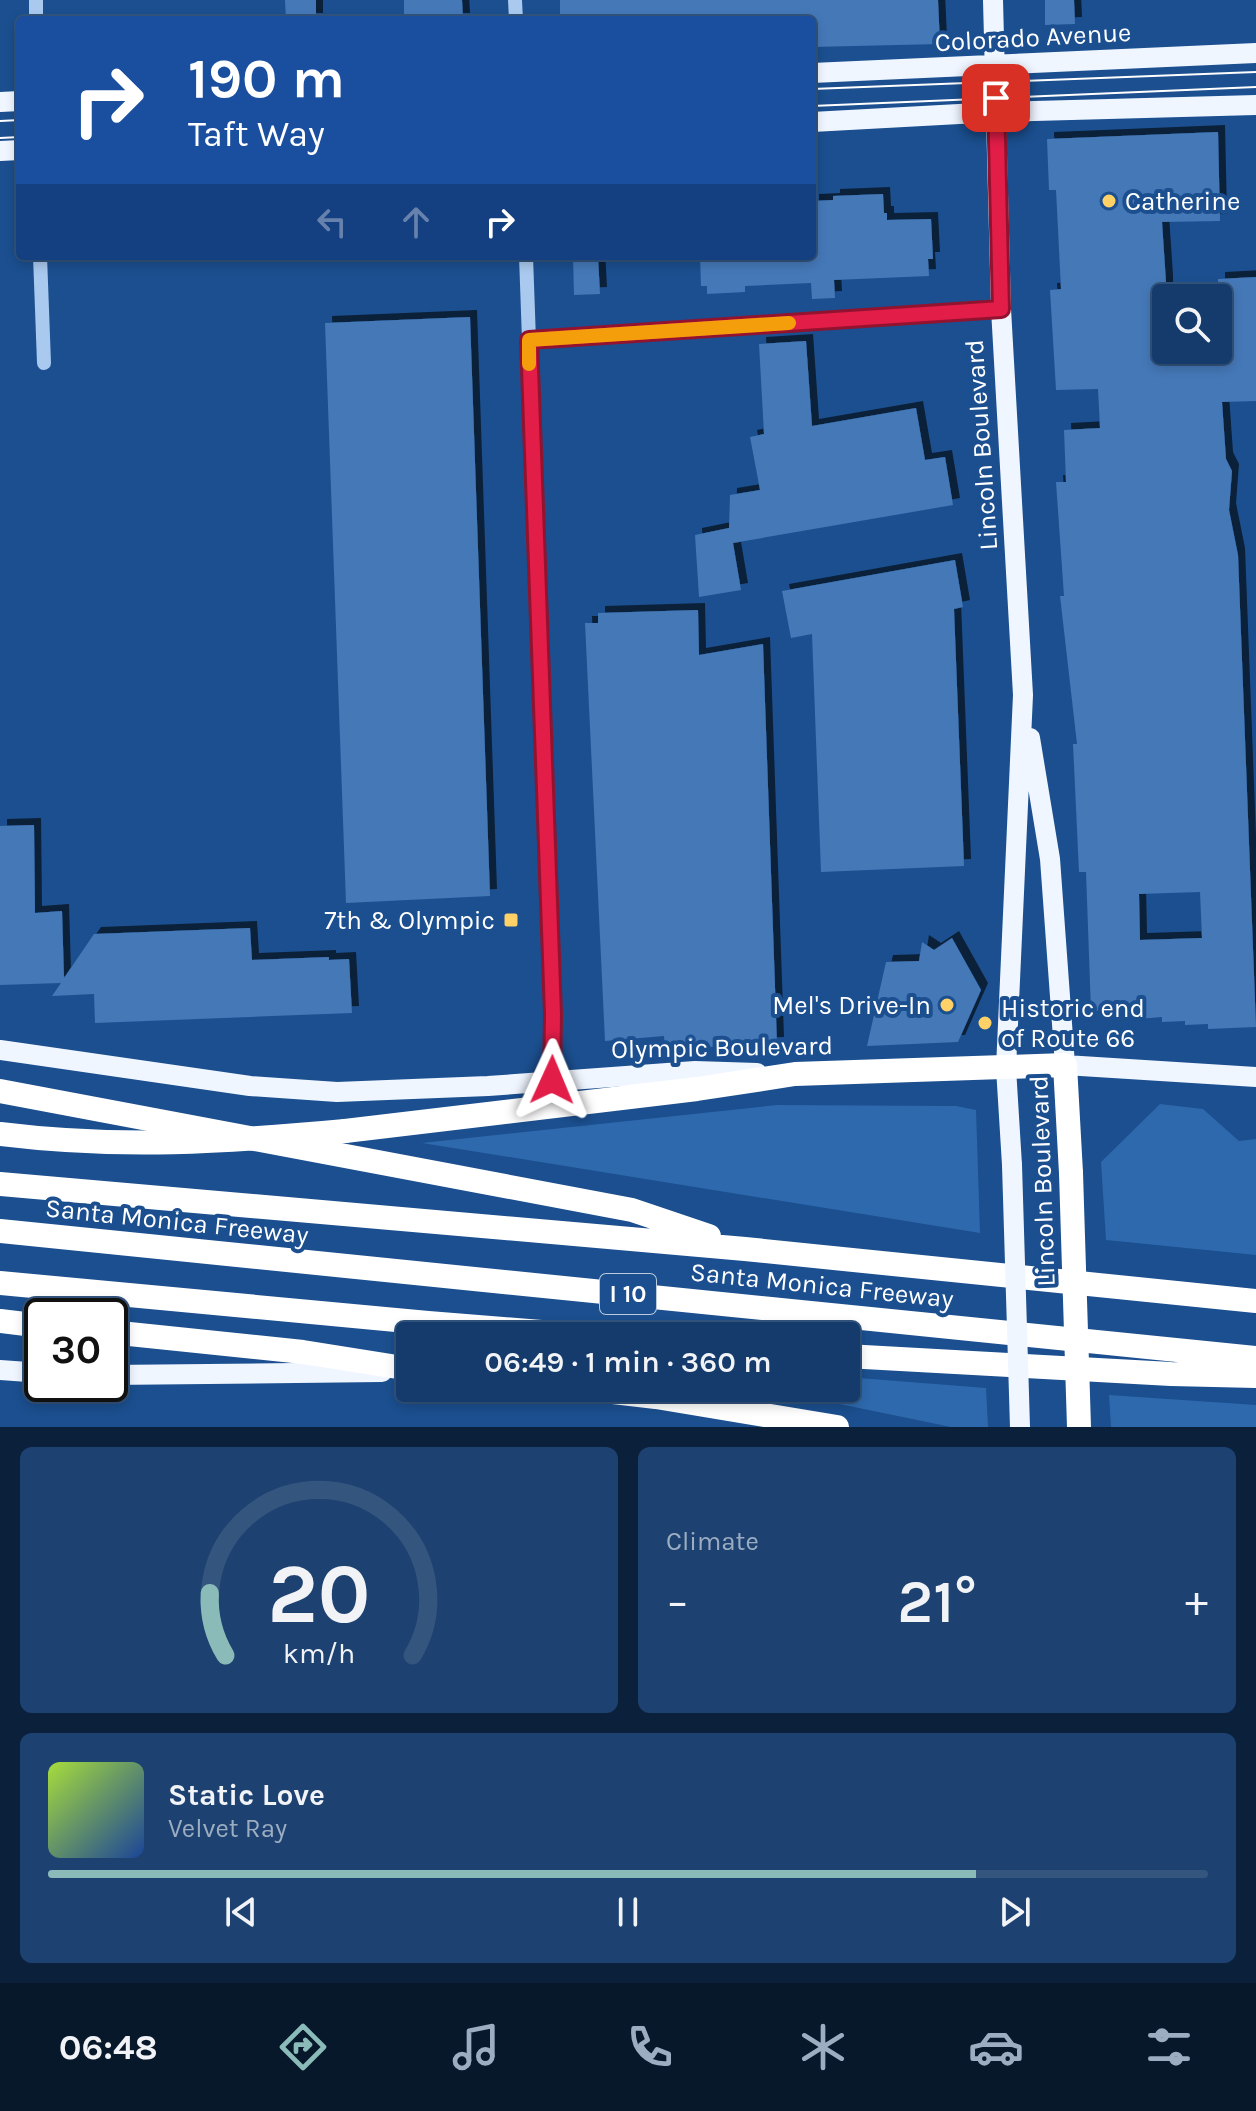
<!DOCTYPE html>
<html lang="en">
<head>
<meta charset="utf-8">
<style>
	:root { --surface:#143b6b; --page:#1d4271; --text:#f1f3f6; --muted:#9dadc1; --line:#33557e; --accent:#8bbbb9 }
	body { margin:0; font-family:Karla,sans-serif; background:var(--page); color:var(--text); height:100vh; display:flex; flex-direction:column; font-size:30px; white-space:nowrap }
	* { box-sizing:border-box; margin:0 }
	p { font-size:26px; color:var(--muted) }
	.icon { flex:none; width:44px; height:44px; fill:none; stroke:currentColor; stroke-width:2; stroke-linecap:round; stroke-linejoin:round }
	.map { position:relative; height:1427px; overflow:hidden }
	.panel { display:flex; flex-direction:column; gap:20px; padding:20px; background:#0b203b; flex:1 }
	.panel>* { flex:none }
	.hud { position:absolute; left:16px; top:16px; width:800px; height:244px; border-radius:8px; box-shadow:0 4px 12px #0003,0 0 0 2px var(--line); background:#1a4fa0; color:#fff; overflow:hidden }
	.controls { position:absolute; left:1152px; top:284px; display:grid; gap:16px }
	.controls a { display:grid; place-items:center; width:80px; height:80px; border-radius:8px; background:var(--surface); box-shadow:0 4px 12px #0003,0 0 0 2px var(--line); font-size:40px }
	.speed { position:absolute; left:24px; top:1298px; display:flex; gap:16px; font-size:40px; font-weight:700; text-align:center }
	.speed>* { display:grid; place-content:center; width:104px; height:104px; border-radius:50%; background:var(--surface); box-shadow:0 4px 12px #0003,0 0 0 2px var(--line); line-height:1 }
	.speed .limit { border:4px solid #111; border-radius:12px; background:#fff; color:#111 }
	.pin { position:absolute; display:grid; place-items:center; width:68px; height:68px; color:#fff; margin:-34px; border-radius:16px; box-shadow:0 4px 12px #0006 }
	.me { position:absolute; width:88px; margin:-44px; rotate:1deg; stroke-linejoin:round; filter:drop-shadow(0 0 6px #0008) }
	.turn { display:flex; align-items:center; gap:28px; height:168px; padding:0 40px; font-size:36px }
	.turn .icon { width:104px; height:104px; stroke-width:2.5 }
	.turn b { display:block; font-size:56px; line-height:68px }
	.lanes { display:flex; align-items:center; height:76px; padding:0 40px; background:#0003; justify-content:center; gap:40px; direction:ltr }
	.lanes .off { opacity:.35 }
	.big { font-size:60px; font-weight:600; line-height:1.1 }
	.panel .tile { flex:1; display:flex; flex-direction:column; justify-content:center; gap:12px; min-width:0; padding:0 28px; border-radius:12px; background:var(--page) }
	.panel .dial { align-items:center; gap:0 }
	.dial svg { height:208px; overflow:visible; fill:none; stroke:var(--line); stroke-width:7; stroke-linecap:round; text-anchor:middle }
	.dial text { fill:var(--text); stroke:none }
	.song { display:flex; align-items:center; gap:24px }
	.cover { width:96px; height:96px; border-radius:12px; background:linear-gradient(135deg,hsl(80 70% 55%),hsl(220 70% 35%)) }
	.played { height:8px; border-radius:4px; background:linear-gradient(90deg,var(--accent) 80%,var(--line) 80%) }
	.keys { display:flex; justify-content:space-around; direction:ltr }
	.heat { display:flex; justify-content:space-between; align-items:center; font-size:44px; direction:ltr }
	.panel .tiles { flex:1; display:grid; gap:20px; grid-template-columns:1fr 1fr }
	.tile:last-child { grid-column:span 2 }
	.trip { position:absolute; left:396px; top:1322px; width:464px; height:80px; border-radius:8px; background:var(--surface); box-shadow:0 4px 12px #0003,0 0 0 2px var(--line); font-weight:600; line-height:80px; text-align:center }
	.tab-bar { display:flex; height:128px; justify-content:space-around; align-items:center; background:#08182b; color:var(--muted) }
	.tab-bar .icon { width:56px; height:56px }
	.tab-bar .selected { color:var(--accent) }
	.tab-bar b { font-size:36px; color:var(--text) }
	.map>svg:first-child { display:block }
	.green { fill:#2e69ad }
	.building { fill:#4478b7; fill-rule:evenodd; filter:url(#shadow) }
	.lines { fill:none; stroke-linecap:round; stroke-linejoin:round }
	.minor { stroke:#a9c9ee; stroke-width:14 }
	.major { stroke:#f0f6ff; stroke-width:20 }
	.highway { stroke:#fff; stroke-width:24 }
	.tram { stroke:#fff; stroke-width:2 }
	.major-bridge { stroke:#f0f6ff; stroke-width:20 }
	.highway-bridge { stroke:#fff; stroke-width:24 }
	.route-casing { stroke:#92132f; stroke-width:20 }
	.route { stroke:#e11d48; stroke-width:14 }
	.slow { stroke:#f59e0b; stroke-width:14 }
	.poi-dot { fill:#ffd166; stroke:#1b4f8f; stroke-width:3 }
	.labels { text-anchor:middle; stroke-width:8; stroke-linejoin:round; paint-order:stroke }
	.shield { fill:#1b4f8f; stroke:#bbcadd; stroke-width:2 }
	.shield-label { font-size:24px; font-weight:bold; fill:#fff }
	.street-label { font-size:26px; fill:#fff; stroke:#1b4f8f }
	.poi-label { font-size:26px; fill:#fff; stroke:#1b4f8f; text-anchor:start }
</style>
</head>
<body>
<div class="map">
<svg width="1256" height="1427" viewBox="0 0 1256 1427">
	<defs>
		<filter id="shadow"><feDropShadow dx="7" dy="-7" stdDeviation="0" flood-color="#0009"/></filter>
	</defs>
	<rect width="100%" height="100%" fill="#1b4f8f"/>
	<path class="green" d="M 1160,1104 L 1203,1109 L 1239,1141 L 1256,1139 L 1256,1255 L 1106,1240 L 1101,1162 Z
		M 777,1105 L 956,1106 L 976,1110 L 980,1233 L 422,1143 Z
		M 846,1377 L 986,1388 L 988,1427 L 951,1427 L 762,1388 L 846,1388 Z
		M 1109,1395 L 1256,1405 L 1256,1427 L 1111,1427 Z"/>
	<path class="building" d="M 285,0 L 316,0 L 316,20 L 286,20 Z
		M 404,0 L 462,0 L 463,20 L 404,20 Z
		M 560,0 L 938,0 L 940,44 L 812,47 L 812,20 L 560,20 Z
		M 1045,0 L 1074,0 L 1075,24 L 1045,25 Z
		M 1218,132 L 1220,221 L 1162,222 L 1166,282 L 1166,350 L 1218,350 L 1218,279 L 1256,277 L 1256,401 L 1222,402 L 1226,459 L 1232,471 L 1229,510 L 1238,555 L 1256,1027 L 1208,1029 L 1208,1024 L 1185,1025 L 1185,1021 L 1162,1022 L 1162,1017 L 1138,1019 L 1138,1014 L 1114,1015 L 1114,1010 L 1091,1011 L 1086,872 L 1079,872 L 1073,744 L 1077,744 L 1060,596 L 1064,596 L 1056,482 L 1066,482 L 1064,430 L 1100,428 L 1098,389 L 1056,390 L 1050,290 L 1061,289 L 1056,190 L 1049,190 L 1047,139 ZM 1200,892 L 1202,938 L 1140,940 L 1139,894 Z
		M 883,194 L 884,213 L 887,213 L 887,220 L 931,219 L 933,259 L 928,259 L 929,276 L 834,280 L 835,298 L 812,299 L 811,283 L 745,286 L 745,292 L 707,294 L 707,286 L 701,286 L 700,256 L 812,256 L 812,201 L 833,200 L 833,196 Z
		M 573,256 L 598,256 L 600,294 L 574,295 Z
		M 470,317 L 490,896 L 346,903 L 325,323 Z
		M 806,341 L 812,426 L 916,408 L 925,460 L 945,457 L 953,505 L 733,543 L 741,590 L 699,597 L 695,535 L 729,528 L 730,495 L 760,490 L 750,437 L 764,434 L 759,344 Z
		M 955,560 L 963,607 L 954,609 L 964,866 L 821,872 L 812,634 L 791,638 L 782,591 Z
		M 698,610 L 699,655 L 763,644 L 777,1044 L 665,1049 L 664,1036 L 605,1041 L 585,623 L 598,623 L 598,613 Z
		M 34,825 L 35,913 L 62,911 L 64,978 L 94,934 L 250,928 L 252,960 L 329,957 L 329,960 L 349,959 L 352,1013 L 95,1023 L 94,994 L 52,996 L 61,983 L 0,985 L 0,826 Z
		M 952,938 L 981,990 L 958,1042 L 867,1046 L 886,962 L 919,961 L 922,942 L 934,950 Z"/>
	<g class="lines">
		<path class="minor" d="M 36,0 L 36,20
			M 515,0 L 516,20
			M 40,256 L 44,363
			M 526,256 L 553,1014 L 552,1080
			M 529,340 L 1001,309"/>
		<path class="major" d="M 993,0 L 1001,309 L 1023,695 L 1006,1068 L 1012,1165
			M 812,73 L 1256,53
			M 0,102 L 20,101
			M 812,122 L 996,112 L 1256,105
			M 0,151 L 20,150
			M 1030,738 L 1050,859 L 1065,1065 L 1256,1077
			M 0,1050 L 250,1086 L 337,1092 L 488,1086 L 695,1071 L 757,1073
			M 0,1370 L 42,1373
			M 110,1375 L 382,1372"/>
		<path class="highway" d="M 0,1091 L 632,1210 L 709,1236
			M 345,1131 L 697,1089 L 795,1074 L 1065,1065 L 1071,1173
			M 0,1184 L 745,1249 L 1256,1301
			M 0,1231 L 1256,1358
			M 0,1283 L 428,1323 L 591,1336
			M 0,1321 L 42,1326
			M 110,1332 L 303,1352 L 410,1369
			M 846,1356 L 1171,1374 L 1256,1376
			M 579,1388 L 656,1397 L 837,1427"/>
		<path class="tram" d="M 812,89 L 1256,72
			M 812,106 L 1256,87
			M 0,121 L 20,120
			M 0,138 L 20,137"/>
		<path class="major-bridge" d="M 1012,1165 L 1020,1427"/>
		<path class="highway-bridge" d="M 0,1134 C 120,1149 226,1142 345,1131
			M 1071,1173 L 1079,1427"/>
	</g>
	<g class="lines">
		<defs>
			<path id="route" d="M 552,1080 L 553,1014 L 529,340 L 1001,309 L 996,98"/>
		</defs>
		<use href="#route" class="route-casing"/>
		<use href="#route" class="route"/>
		<path class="slow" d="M 529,364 L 529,340 L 789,323"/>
	</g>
	<g class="poi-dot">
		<circle cx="1109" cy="201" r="8"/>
		<rect x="503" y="912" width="16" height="16" rx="4"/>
		<circle cx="947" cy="1005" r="8"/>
		<circle cx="985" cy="1023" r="8"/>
	</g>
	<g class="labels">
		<rect class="shield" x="600" y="1274" width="56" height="40" rx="6"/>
		<g class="shield-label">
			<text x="628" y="1302">I 10</text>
		</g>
		<g class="street-label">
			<text transform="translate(1033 37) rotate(-3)" y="9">Colorado Avenue</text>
			<text transform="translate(981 445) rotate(-94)" y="9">Lincoln Boulevard</text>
			<text transform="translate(722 1047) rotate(-1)" y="9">Olympic Boulevard</text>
			<text transform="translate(1042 1181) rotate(-92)" y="9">Lincoln Boulevard</text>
			<text transform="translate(177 1221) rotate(6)" y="9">Santa Monica Freeway</text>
			<text transform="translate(822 1285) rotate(6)" y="9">Santa Monica Freeway</text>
		</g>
		<g class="poi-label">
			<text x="1125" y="210">Catherine</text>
			<text x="495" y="929" text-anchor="end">7th &amp; Olympic</text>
			<text x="931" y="1014" text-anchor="end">Mel's Drive-In</text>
			<text x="1001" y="1017">Historic end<tspan x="1001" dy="30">of Route 66</tspan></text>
		</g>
	</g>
</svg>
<div class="controls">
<a><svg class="icon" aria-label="search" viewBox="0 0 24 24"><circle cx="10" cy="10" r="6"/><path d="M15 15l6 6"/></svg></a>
</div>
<div class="speed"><div class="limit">30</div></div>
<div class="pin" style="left:996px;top:98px;background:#d93025"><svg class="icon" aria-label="arrive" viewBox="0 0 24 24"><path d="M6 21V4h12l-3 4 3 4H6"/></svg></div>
<svg class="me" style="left:552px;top:1080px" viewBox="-20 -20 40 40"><path d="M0-17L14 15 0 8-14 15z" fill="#e11d48" stroke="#fff" stroke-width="4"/></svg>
<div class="trip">06:49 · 1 min · 360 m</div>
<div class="hud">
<div class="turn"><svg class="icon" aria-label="right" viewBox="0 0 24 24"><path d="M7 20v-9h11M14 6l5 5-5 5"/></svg><div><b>190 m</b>Taft Way</div></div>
<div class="lanes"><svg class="icon off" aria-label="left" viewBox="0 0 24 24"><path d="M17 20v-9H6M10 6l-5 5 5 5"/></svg><svg class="icon off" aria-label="ahead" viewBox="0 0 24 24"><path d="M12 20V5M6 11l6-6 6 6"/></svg><svg class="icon" aria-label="right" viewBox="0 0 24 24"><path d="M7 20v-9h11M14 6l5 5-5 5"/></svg></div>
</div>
</div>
<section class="panel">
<div class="tiles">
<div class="tile dial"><svg viewBox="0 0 100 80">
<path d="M14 69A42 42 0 1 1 86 69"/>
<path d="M14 69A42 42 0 0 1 8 45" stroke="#8bbbb9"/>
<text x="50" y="56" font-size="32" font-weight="700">20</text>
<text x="50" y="72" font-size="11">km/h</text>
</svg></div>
<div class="tile"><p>Climate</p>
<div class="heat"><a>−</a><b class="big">21°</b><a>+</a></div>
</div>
<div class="tile">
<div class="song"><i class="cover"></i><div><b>Static Love</b><p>Velvet Ray</p></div></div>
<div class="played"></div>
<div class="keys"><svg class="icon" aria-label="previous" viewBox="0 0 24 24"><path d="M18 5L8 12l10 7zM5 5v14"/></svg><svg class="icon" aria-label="pause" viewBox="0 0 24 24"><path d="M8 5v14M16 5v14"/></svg><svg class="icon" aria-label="next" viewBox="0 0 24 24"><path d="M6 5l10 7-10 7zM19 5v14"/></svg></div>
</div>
</div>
</section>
<nav class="tab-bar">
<b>06:48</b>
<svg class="icon selected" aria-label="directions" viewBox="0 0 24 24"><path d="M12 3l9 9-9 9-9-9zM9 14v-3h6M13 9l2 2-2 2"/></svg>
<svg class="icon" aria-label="music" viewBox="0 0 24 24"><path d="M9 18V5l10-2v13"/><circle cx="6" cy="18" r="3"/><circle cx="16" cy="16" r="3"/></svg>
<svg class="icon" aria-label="phone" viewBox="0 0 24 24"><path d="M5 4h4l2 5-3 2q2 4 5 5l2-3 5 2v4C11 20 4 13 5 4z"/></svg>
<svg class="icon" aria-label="climate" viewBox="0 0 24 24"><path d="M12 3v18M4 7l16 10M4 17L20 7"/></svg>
<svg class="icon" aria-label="car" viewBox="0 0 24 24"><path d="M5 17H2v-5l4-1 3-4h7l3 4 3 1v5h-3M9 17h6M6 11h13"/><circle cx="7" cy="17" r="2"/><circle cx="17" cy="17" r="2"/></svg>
<svg class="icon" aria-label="filters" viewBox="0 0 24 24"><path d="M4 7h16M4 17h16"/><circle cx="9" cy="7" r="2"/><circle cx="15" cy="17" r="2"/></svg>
</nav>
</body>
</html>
